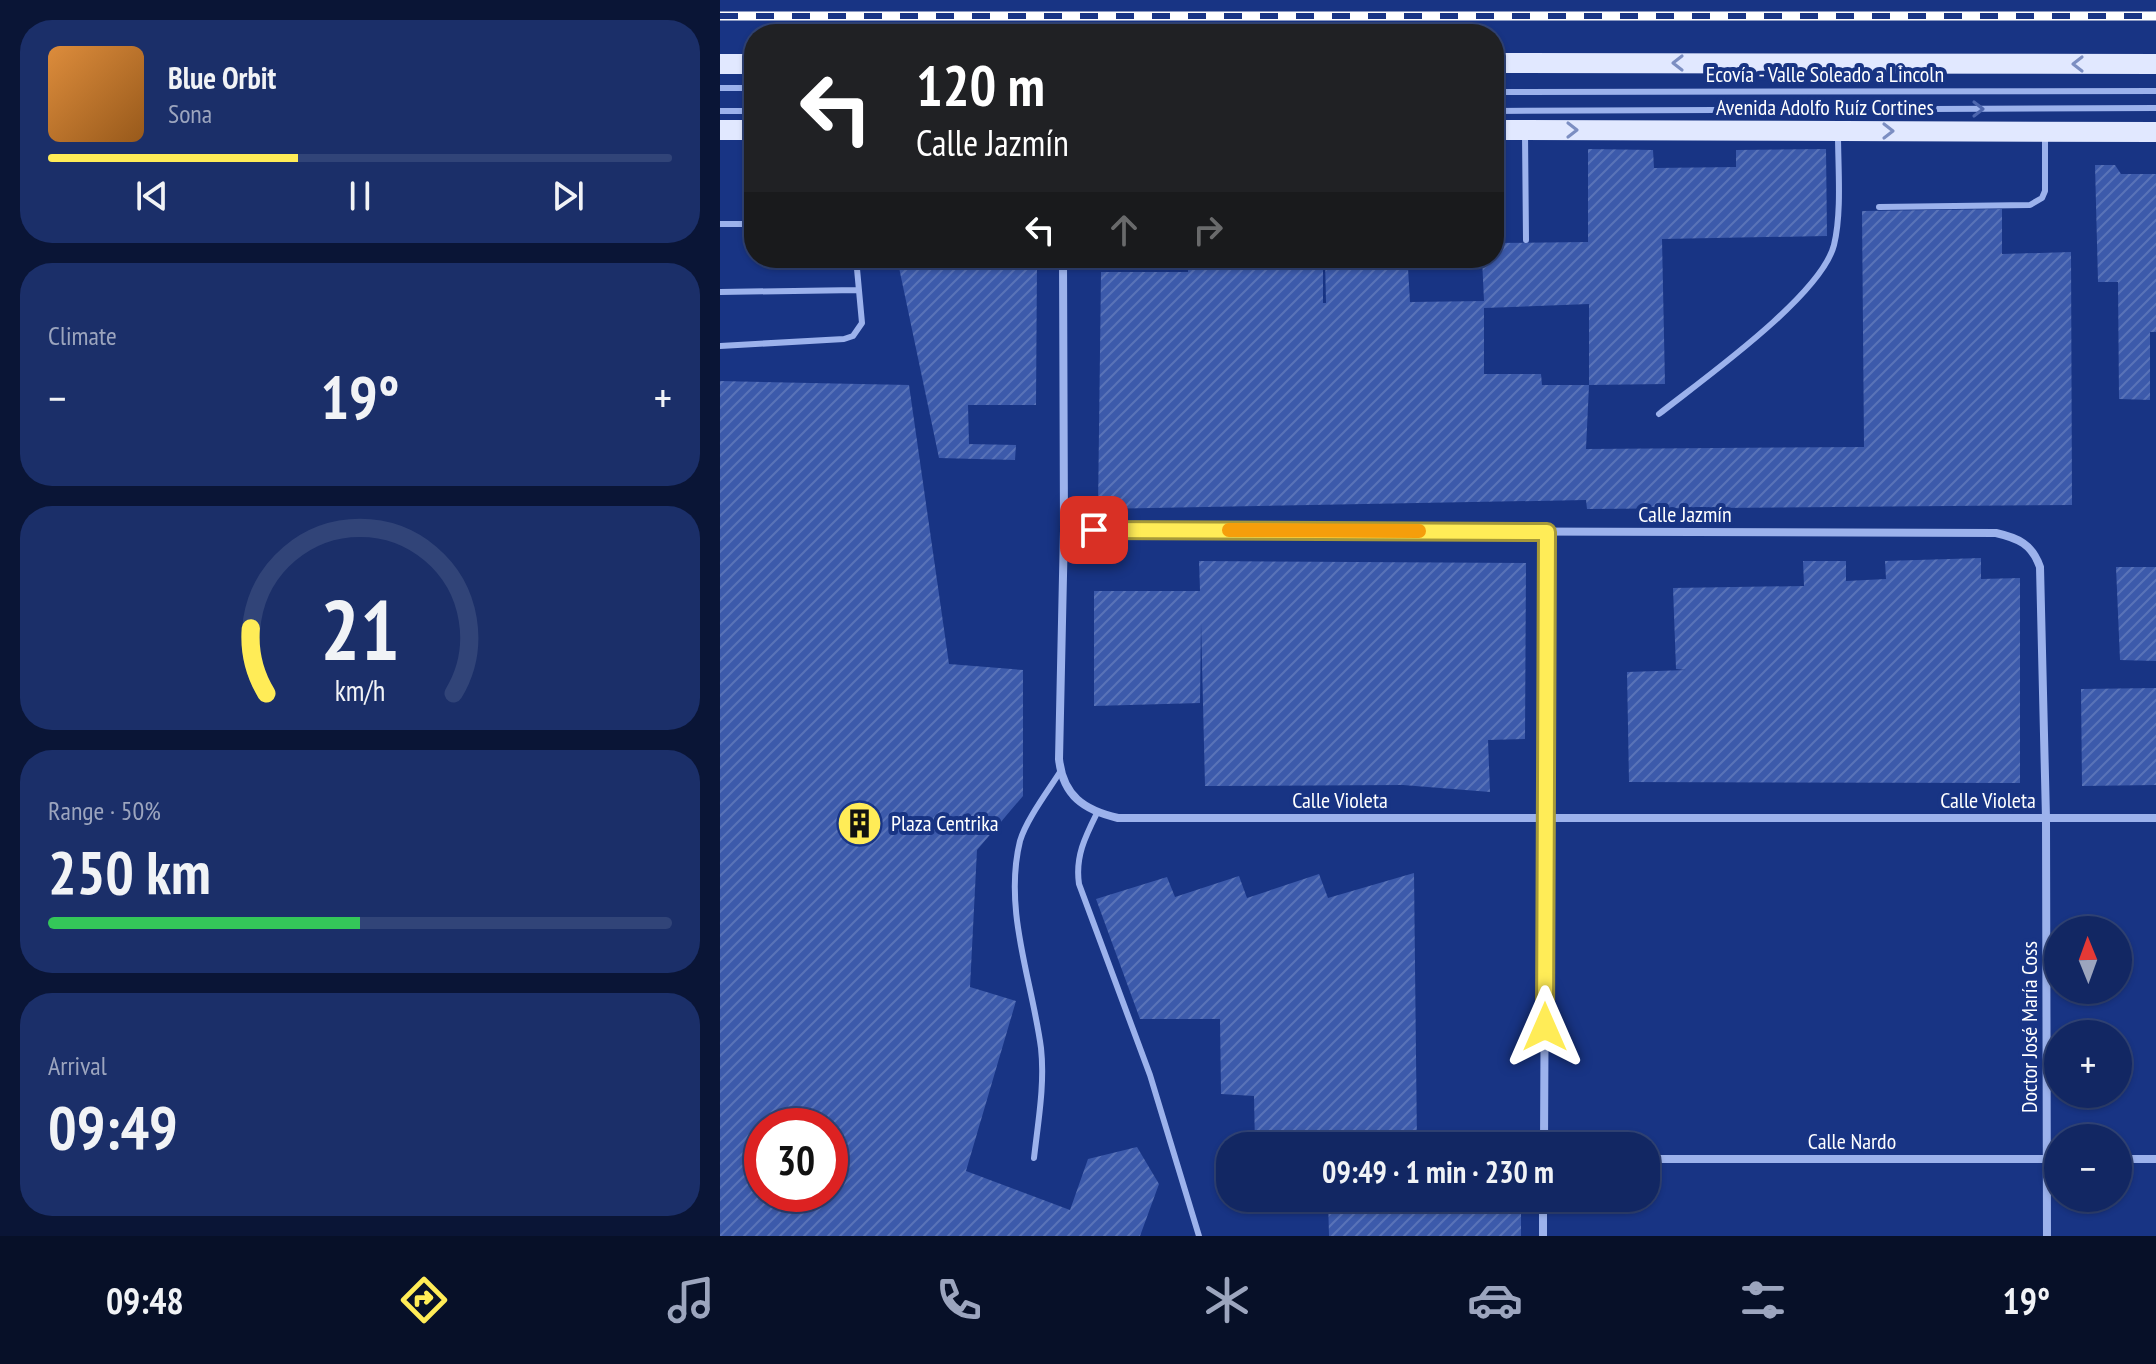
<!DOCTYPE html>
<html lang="en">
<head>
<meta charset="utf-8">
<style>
	:root { --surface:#122763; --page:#1b2f69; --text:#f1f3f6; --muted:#9ca5be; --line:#314478; --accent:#ffec57 }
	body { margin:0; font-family:"PT Sans Narrow",sans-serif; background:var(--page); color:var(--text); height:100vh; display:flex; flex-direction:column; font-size:30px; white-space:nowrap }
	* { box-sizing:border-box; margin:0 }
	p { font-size:26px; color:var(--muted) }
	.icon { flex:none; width:44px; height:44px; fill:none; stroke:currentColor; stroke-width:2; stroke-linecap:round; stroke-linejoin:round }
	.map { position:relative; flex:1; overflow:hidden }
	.sheet { display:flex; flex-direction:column; gap:20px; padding:20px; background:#0a1536; width:720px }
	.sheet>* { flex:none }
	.guide { position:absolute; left:24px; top:24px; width:760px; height:244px; border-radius:32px; box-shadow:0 2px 6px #0004,0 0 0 2px var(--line); background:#202124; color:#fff; overflow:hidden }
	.needle { width:52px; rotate:359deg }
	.tools { position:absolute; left:1324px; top:916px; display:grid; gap:16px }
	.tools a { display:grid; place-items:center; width:88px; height:88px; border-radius:50%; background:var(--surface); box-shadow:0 2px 6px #0004,0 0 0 2px var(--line); font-size:40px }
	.speed { position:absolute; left:24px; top:1108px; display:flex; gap:16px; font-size:40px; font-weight:700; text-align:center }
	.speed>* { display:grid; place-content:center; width:104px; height:104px; border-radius:50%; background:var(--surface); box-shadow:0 2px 6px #0004,0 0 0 2px var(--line); line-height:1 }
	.speed .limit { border:12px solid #d22; background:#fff; color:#111 }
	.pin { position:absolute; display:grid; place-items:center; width:68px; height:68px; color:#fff; margin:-34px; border-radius:16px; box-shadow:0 4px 12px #0006 }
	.me { position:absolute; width:88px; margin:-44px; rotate:0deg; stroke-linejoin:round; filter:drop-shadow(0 0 6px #0008) }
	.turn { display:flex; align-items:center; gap:28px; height:168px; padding:0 40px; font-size:36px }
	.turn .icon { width:104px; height:104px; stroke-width:2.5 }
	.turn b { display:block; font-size:56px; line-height:68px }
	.lanes { display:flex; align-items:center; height:76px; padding:0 40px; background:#0003; justify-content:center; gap:40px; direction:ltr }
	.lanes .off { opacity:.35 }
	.big { font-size:60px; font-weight:700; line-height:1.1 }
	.sheet .card { flex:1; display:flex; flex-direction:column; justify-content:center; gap:12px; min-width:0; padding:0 28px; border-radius:32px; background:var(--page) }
	.sheet .dial { align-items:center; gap:0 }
	.dial svg { height:208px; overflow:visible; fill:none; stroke:var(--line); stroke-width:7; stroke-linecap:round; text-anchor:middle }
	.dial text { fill:var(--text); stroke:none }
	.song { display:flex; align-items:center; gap:24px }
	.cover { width:96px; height:96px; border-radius:12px; background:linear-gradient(135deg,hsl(30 70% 55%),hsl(30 70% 35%)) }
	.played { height:8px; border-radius:4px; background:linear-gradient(90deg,var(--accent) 40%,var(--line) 40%) }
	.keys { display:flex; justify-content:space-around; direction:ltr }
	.heat { display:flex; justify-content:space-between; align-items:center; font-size:44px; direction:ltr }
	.charge { height:12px; border-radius:6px; background:linear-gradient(90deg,#34c759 50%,var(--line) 0) }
	.trip { position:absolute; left:496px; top:1132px; width:444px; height:80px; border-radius:32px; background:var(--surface); box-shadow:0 2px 6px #0004,0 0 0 2px var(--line); font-weight:700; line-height:80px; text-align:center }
	.tab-bar { display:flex; height:128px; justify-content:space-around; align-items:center; background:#071028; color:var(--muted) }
	.tab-bar .icon { width:56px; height:56px }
	.tab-bar .active { color:var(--accent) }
	.tab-bar b { font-size:36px; color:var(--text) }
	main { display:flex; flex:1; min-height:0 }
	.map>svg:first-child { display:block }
	.building { fill:url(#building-hatch); fill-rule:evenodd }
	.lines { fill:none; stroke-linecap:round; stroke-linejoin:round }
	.service { stroke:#9cb2ec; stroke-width:6 }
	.minor { stroke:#9cb2ec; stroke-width:8 }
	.primary { stroke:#e1e8ff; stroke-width:20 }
	.rail-casing { stroke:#fff; stroke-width:9 }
	.rail { stroke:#183484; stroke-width:6; stroke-dasharray:18; stroke-linecap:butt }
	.oneway { stroke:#7c8ec2 }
	.oneway2 { stroke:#4d66ae }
	.route-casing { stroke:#a69939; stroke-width:20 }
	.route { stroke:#ffec57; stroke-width:14 }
	.slow { stroke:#f59e0b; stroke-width:14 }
	.labels { text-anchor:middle; stroke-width:8; stroke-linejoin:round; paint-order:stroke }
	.street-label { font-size:22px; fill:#fff; stroke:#183484 }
	.poi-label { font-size:22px; fill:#fff; stroke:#183484; text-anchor:start }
</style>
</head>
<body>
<main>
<section class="sheet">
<div class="card">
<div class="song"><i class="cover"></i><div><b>Blue Orbit</b><p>Sona</p></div></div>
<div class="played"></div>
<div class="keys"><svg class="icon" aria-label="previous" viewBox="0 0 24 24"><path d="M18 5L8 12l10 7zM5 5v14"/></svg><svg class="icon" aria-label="pause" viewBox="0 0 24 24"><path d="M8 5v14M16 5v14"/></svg><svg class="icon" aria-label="next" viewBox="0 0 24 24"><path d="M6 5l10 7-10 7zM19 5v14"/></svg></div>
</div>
<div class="card"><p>Climate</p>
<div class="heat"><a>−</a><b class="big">19°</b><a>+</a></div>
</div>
<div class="card dial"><svg viewBox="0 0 100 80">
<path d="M14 69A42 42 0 1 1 86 69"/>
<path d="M14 69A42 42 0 0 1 8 44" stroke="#ffec57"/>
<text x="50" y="56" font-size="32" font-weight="700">21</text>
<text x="50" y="72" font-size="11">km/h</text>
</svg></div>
<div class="card"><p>Range · 50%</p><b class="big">250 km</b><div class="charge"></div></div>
<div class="card"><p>Arrival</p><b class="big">09:49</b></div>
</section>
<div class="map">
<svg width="1436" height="1236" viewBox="0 0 1436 1236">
	<defs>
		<pattern id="building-hatch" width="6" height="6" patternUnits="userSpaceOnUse" patternTransform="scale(2)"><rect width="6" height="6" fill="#3c5aab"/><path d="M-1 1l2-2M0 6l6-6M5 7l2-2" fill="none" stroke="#5973b8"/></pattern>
	</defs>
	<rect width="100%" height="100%" fill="#183484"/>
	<path class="building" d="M 868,149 L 933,150 L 934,168 L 1016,167 L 1016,150 L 1106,149 L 1107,236 L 942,239 L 945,384 L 869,385 L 869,304 L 764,308 L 764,374 L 821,374 L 822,385 L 869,385 L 866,449 L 1144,447 L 1142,211 L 1282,209 L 1282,254 L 1351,252 L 1352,505 L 867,509 L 866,500 L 378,509 L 381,272 L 468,272 L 468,258 L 603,258 L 603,303 L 606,303 L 605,258 L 691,258 L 691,267 L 688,268 L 690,302 L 764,301 L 762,258 L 774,258 L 774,243 L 868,242 Z
		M 1375,165 L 1395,165 L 1401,174 L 1436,174 L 1436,332 L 1430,332 L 1430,400 L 1399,399 L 1398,282 L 1378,282 Z
		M 177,258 L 317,260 L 316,405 L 248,405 L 249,444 L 296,445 L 295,460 L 219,458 Z
		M 0,381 L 189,385 L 229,664 L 303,670 L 303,796 L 257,850 L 250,987 L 296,1001 L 246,1171 L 350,1210 L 368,1159 L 417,1147 L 439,1184 L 420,1236 L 0,1236 ZM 42,1126 L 110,1126 L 110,1194 L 42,1194 Z
		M 1261,558 L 1261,579 L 1300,578 L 1300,783 L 909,782 L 907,672 L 966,670 L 956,669 L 953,588 L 1084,586 L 1083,561 L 1126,561 L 1126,581 L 1166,579 L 1165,561 Z
		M 479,561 L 806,563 L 805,739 L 768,740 L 770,792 L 683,785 L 485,786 L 481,621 L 480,703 L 374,706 L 374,591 L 480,591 Z
		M 1396,567 L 1436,567 L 1436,661 L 1400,660 Z
		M 1436,688 L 1436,785 L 1362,786 L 1361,689 Z
		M 694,873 L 697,1146 L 535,1146 L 534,1096 L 501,1094 L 500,1019 L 420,1019 L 376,899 L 447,877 L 455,897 L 519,876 L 527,898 L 599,874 L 608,898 Z
		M 608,1198 L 801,1198 L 801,1236 L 609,1236 Z"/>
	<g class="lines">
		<path class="service" d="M 0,88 L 34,88
			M 774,92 L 1436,91
			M 0,111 L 34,111
			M 774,111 L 1436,108
			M 805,134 L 806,240
			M 1159,207 L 1310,205 L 1322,198 L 1325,191 L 1325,136
			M 0,224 L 34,224
			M 0,292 L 138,290
			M 0,346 L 124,339 L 133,336 L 142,323 L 136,258
			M 939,414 C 982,380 1101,296 1114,245 C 1122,212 1118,168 1118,134
			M 377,813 C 365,837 355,857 359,884 L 430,1075 L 479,1236
			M 314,1158 C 318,1122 325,1084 321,1048 C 312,980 283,910 300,841 C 306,820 328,791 340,772"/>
		<path class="minor" d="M 343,258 L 344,530 L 339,759 C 343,796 364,810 398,818 L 1436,818
			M 344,530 L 1276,533 C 1298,538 1312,544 1320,567 L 1326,818 L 1327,1236
			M 824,1146 L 827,532
			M 926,1159 L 1338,1159
			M 1398,1159 L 1436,1159
			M 823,1236 L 823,1198"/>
		<path class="primary" d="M 774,63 L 1436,64
			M 0,64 L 34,64
			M 0,130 L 34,130
			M 774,130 L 1436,132"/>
		<defs>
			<path id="rail" d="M 0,16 L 1436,16"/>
		</defs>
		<use href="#rail" class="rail-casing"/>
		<use href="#rail" class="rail"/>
	</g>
	<defs><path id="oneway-chevron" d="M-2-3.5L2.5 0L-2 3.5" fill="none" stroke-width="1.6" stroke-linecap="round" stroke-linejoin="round" transform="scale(2)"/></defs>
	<g class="oneway">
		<use href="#oneway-chevron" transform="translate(958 63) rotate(-180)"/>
		<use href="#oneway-chevron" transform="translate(1358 64) rotate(-180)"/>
		<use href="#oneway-chevron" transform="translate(852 130)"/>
		<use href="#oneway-chevron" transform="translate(1168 131)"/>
	</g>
	<use class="oneway2" href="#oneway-chevron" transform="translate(1258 109)"/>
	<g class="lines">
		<defs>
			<path id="route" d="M 374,530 L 827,532 L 825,1027"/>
		</defs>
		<use href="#route" class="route-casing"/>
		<use href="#route" class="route"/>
		<path class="slow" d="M 509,530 L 699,531"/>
	</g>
	<defs>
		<symbol id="building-disc" viewBox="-11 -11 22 22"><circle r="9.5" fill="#ffec57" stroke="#183484"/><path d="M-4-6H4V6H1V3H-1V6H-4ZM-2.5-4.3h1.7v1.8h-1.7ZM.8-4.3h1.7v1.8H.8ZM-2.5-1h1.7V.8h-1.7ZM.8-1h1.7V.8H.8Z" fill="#111"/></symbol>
	</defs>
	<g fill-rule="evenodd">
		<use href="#building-disc" x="114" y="798" width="51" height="51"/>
	</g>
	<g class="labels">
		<g class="street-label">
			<text x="1105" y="82">Ecovía - Valle Soleado a Lincoln</text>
			<text x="1105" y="115">Avenida Adolfo Ruíz Cortines</text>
			<text x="965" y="522">Calle Jazmín</text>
			<text x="620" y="808">Calle Violeta</text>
			<text x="1268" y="808">Calle Violeta</text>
			<text transform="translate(1309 1027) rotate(-90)" y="8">Doctor José María Coss</text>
			<text x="1132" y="1149">Calle Nardo</text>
		</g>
		<g class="poi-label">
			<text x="171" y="831">Plaza Centrika</text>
		</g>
	</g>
</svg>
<div class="tools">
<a><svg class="needle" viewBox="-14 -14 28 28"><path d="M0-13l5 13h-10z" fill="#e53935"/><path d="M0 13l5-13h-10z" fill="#9ca5be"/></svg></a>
<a>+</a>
<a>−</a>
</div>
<div class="speed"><div class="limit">30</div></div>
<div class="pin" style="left:374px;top:530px;background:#d93025"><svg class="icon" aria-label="arrive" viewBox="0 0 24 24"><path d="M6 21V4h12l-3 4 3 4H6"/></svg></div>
<svg class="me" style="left:825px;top:1027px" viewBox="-20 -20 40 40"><path d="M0-17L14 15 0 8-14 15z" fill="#ffec57" stroke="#fff" stroke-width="4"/></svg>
<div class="trip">09:49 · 1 min · 230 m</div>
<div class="guide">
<div class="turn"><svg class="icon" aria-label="left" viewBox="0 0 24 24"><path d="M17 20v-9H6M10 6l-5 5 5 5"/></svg><div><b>120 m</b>Calle Jazmín</div></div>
<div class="lanes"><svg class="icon" aria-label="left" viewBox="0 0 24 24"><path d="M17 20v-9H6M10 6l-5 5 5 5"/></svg><svg class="icon off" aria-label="ahead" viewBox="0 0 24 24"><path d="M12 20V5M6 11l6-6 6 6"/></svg><svg class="icon off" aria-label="right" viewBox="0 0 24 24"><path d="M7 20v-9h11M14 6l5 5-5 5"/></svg></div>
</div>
</div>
</main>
<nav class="tab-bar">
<b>09:48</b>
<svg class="icon active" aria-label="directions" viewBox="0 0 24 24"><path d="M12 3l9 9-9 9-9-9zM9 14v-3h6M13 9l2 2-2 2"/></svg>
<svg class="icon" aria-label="music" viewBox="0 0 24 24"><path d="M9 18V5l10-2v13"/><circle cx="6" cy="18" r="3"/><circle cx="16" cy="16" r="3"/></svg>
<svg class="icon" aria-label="phone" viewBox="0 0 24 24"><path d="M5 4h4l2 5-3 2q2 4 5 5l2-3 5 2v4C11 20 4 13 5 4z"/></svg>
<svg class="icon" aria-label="climate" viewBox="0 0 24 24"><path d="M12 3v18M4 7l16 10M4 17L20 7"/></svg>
<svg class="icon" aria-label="car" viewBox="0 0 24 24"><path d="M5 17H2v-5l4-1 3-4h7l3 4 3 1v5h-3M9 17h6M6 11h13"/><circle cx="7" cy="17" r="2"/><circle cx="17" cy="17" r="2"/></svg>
<svg class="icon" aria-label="filters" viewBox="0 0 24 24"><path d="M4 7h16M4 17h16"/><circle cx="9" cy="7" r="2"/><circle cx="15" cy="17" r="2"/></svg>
<b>19°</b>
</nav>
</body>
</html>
